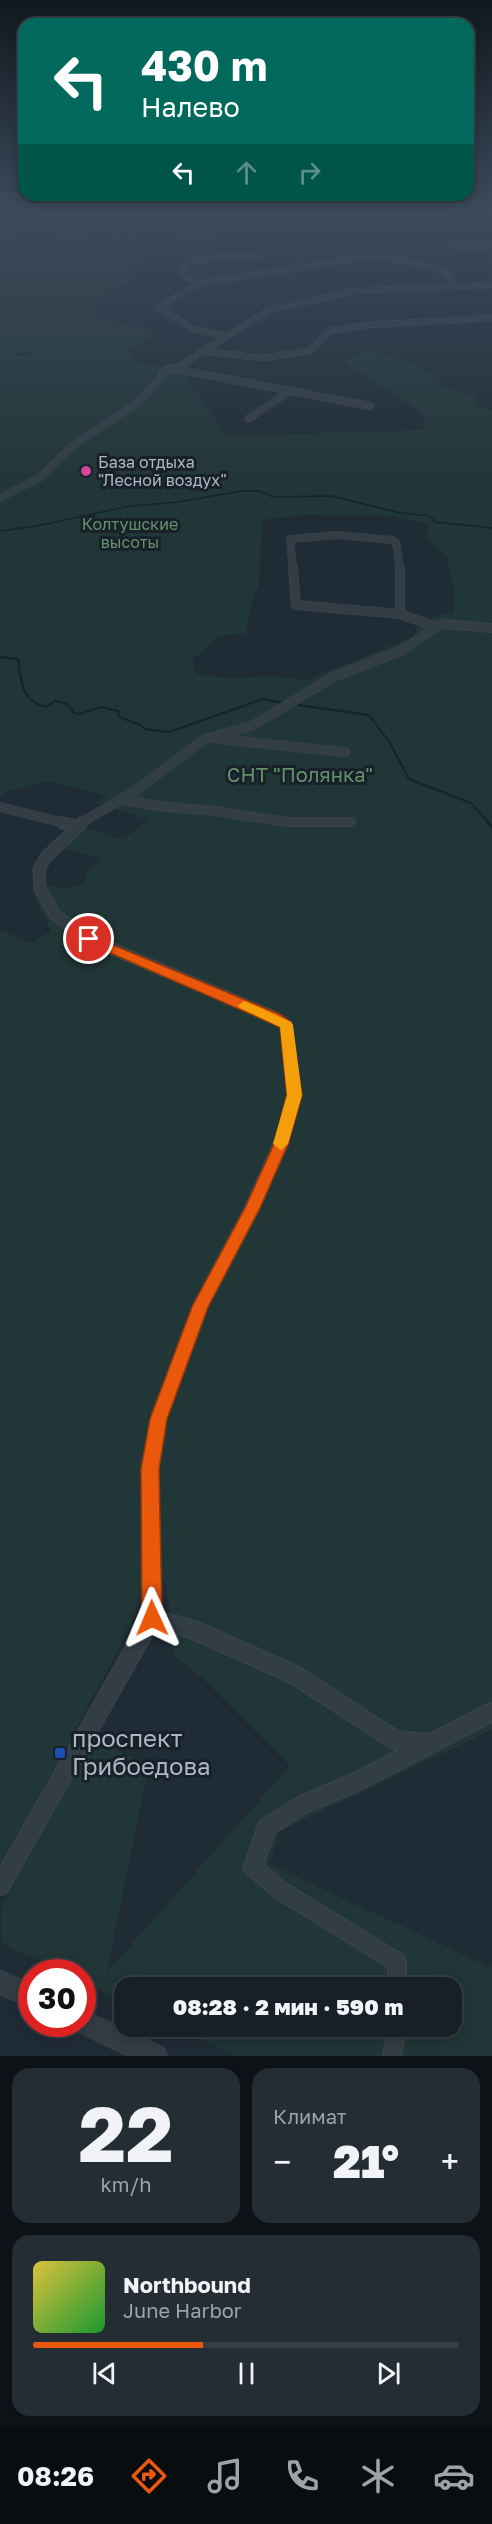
<!DOCTYPE html>
<html lang="ru">
<head>
<meta charset="utf-8">
<style>
	:root { --surface:#172028; --page:#242d34; --text:#f1f3f6; --muted:#9ea3a8; --line:#363e45; --accent:#ea580c }
	body { margin:0; font-family:"Golos Text",sans-serif; background:var(--page); color:var(--text); height:100vh; display:flex; flex-direction:column; font-size:22px; white-space:nowrap }
	* { box-sizing:border-box; margin:0 }
	p { font-size:20px; color:var(--muted) }
	.icon { flex:none; width:33px; height:33px; fill:none; stroke:currentColor; stroke-width:2; stroke-linecap:round; stroke-linejoin:round }
	.map { position:relative; height:2056px; overflow:hidden }
	.panel { display:flex; flex-direction:column; gap:12px; padding:12px; background:#0d1216; flex:1 }
	.panel>* { flex:none }
	.hud { position:absolute; left:18px; top:18px; width:456px; height:183px; border-radius:18px; box-shadow:0 3px 15px #0003,0 0 0 2px var(--line); background:#00695c; color:#fff; overflow:hidden }
	.speed { position:absolute; left:18px; top:1959px; display:flex; gap:12px; font-size:30px; font-weight:700; text-align:center }
	.speed>* { display:grid; place-content:center; width:78px; height:78px; border-radius:50%; background:var(--surface); box-shadow:0 3px 15px #0003,0 0 0 2px var(--line); line-height:1 }
	.speed .limit { border:9px solid #d22; background:#fff; color:#111 }
	.pin { position:absolute; display:grid; place-items:center; width:51px; height:51px; color:#fff; margin:-26px; border:3px solid #fff; border-radius:50%; box-shadow:0 2px 6px #0007 }
	.me { position:absolute; width:66px; margin:-33px; rotate:359deg; stroke-linejoin:round; filter:drop-shadow(0 0 4px #0008) }
	.turn { display:flex; align-items:center; gap:21px; height:126px; padding:0 24px; font-size:27px }
	.turn .icon { width:78px; height:78px; stroke-width:2.5 }
	.turn b { display:block; font-size:42px; line-height:51px }
	.lanes { display:flex; align-items:center; height:57px; padding:0 24px; background:#0003; justify-content:center; gap:30px; direction:ltr }
	.lanes .off { opacity:.35 }
	.big { font-size:45px; font-weight:800; line-height:1.1 }
	.panel .card { flex:1; display:flex; flex-direction:column; justify-content:center; gap:9px; min-width:0; padding:0 21px; border-radius:18px; background:var(--page) }
	.panel .dial { align-items:center; gap:0 }
	.dial b { font-size:78px; line-height:1 }
	.song { display:flex; align-items:center; gap:18px }
	.cover { width:72px; height:72px; border-radius:9px; background:linear-gradient(135deg,hsl(50 70% 55%),hsl(130 70% 35%)) }
	.played { height:6px; border-radius:3px; background:linear-gradient(90deg,var(--accent) 40%,var(--line) 40%) }
	.keys { display:flex; justify-content:space-around; direction:ltr }
	.heat { display:flex; justify-content:space-between; align-items:center; font-size:33px; direction:ltr }
	.panel .tiles { flex:1; display:grid; gap:12px; grid-template-columns:1fr 1fr }
	.card:last-child { grid-column:span 2 }
	.trip { position:absolute; left:114px; top:1977px; width:348px; height:60px; border-radius:18px; background:var(--surface); box-shadow:0 3px 15px #0003,0 0 0 2px var(--line); font-weight:800; line-height:60px; text-align:center }
	.tabs { display:flex; height:96px; justify-content:space-around; align-items:center; background:#090d10; color:var(--muted) }
	.tabs .icon { width:42px; height:42px }
	.tabs .selected { color:var(--accent) }
	.tabs b { font-size:27px; color:var(--text) }
	.map>svg:first-child { display:block }
	.green { fill:#213636; fill-rule:evenodd }
	.lines { fill:none; stroke-linecap:round; stroke-linejoin:round }
	.stream-far2 { stroke:#142331; stroke-width:1.5 }
	.stream-far1 { stroke:#142331; stroke-width:2 }
	.stream { stroke:#142331; stroke-width:3 }
	.minor-far5-casing { stroke:#3c454f; stroke-width:7 }
	.minor-far4-casing { stroke:#3c454f; stroke-width:8 }
	.minor-far3-casing { stroke:#3c454f; stroke-width:10 }
	.minor-far2-casing { stroke:#3c454f; stroke-width:13 }
	.minor-far1-casing { stroke:#3c454f; stroke-width:16 }
	.minor-casing { stroke:#3c454f; stroke-width:20 }
	.tertiary-casing { stroke:#3c454f; stroke-width:1 }
	.minor-far5 { stroke:#333d46; stroke-width:6 }
	.minor-far4 { stroke:#333d46; stroke-width:8 }
	.minor-far3 { stroke:#333d46; stroke-width:9 }
	.minor-far2 { stroke:#333d46; stroke-width:11 }
	.minor-far1 { stroke:#333d46; stroke-width:14 }
	.minor { stroke:#333d46; stroke-width:18 }
	.tertiary { fill:#333d46; fill-rule:evenodd }
	.route { fill:#ea580c; stroke:#983908; stroke-width:1.5 }
	.slow { fill:#f59e0b }
	.hotel-dot { fill:#d1479c; stroke:#18212a; stroke-width:2 }
	.transit-dot { fill:#1a4fb4; stroke:#18212a; stroke-width:2 }
	.labels { text-anchor:middle; stroke-width:6; stroke-linejoin:round; paint-order:stroke }
	.far-poi-label { font-size:16px; fill:#adb7c3; stroke:#18212a; text-anchor:start }
	.far-park-label { font-size:16px; fill:#65926b; stroke:#18212a }
	.park-label { font-size:20px; fill:#65926b; stroke:#18212a }
	.near-poi-label { font-size:24px; fill:#adb7c3; stroke:#18212a; text-anchor:start }
</style>
</head>
<body>
<div class="map">
<svg width="492" height="2056" viewBox="0 0 492 2056">
	<rect width="100%" height="100%" fill="#1f2b35"/>
	<path class="green" d="M 0,206 L 492,206 L 492,242 L 454,244 L 396,239 L 385,246 C 359,240 335,239 308,242 L 303,250 L 252,248 L 251,241 L 221,240 L 149,245 L 152,251 L 131,271 L 134,280 C 118,287 97,296 96,317 L 152,330 L 154,335 L 130,351 L 133,362 L 175,369 L 183,373 L 227,436 L 424,430 L 425,415 L 347,364 L 346,361 L 367,348 L 420,366 L 443,380 L 434,383 L 475,396 L 477,407 L 492,410 L 492,1730 L 280,1831 L 269,1864 L 492,1968 L 492,2056 L 236,2056 L 174,2027 L 452,2026 L 452,1988 L 124,1988 L 124,2002 L 83,1982 L 82,1972 L 62,1972 L 1,1943 L 1,1906 L 88,1737 L 149,1765 L 107,1972 L 290,1766 L 198,1674 L 174,1656 L 166,1583 L 152,1577 L 129,1630 L 0,1870 L 0,930 L 31,943 L 51,931 L 35,899 L 46,884 L 64,888 L 83,884 L 87,872 L 101,858 L 62,848 L 84,828 L 123,839 L 148,820 L 97,803 L 107,795 L 45,781 C 38,782 32,786 25,788 C 14,791 11,789 0,796 ZM 302,515 L 388,516 L 429,524 L 426,538 L 447,557 L 454,593 L 454,613 L 442,614 L 423,621 L 412,637 L 307,680 L 270,676 L 229,678 L 197,674 L 192,661 L 194,657 C 205,653 205,649 213,641 C 221,633 235,635 246,635 L 253,598 L 259,585 L 262,520 Z"/>
	<g class="lines">
		<path class="stream-far2" d="M 0,238 L 40,235 L 98,242 L 141,236 L 218,238
			M 18,355 L 29,353
			M 0,531 L 37,526 L 130,506 L 178,502 L 242,491 L 260,491 L 273,497 L 331,496 L 401,513 L 429,516 L 436,522 L 492,528"/>
		<path class="stream-far1" d="M 0,657 L 18,659 C 21,680 21,702 46,707 L 55,701 L 67,704 L 74,713 L 80,714 L 101,707 L 118,711 L 119,717 L 141,725 L 145,729 L 169,732 L 263,699 L 285,703
			M 298,705 L 369,715 L 390,743 L 409,779 L 471,803 L 490,824"/>
		<path class="stream" d="M 488,823 L 492,827"/>
		<defs>
			<path id="minor-far5" d="M 452,246 L 492,246
				M 198,284 L 181,274 L 186,262 L 227,256 L 258,257
				M 226,336 L 193,329 L 158,307 L 198,284 L 356,258 L 399,259 L 442,270 L 455,287
				M 203,351 L 263,358 L 310,351 L 330,331 L 366,325 L 492,318
				M 178,367 L 269,310 L 354,291 L 492,285"/>
			<path id="minor-far4" d="M 170,368 L 370,406
				M 248,419 L 290,391
				M 0,498 L 39,478 L 75,444 L 138,402 L 158,381 L 163,371 L 180,366
				M 293,569 L 290,539 L 338,535 L 392,540 L 396,543 L 400,569"/>
			<path id="minor-far3" d="M 293,568 L 296,605 L 400,614
				M 400,568 L 400,614
				M 400,614 L 436,627
				M 218,739 L 345,752
				M 122,799 L 156,806 L 215,811 L 286,822 L 351,822
				M 0,807 L 69,824
				M 79,824 L 135,791 L 205,739 L 252,726 L 333,677 L 403,650 L 436,627 L 444,624 L 492,628"/>
			<path id="minor-far2" d="M 63,823 L 76,826
				M 82,823 L 46,857 L 39,869 L 40,889 L 55,915 L 89,939 L 274,1017 L 286,1025 L 295,1095 L 281,1145"/>
			<path id="minor-far1" d="M 151,1549 L 150,1469 L 158,1419 L 200,1307 L 252,1208 L 281,1143"/>
			<path id="minor" d="M 152,1618 L 194,1630 L 295,1675 L 395,1740 L 427,1743
				M 0,1886 L 152,1618 L 151,1547
				M 397,1988 L 397,1962 L 280,1890 L 253,1867 L 267,1827 L 306,1803 L 356,1782 L 492,1712
				M 392,2056 L 397,2026"/>
			<path id="tertiary" d="M 0,1970 L 32,1984 L 32,2009 L 0,1995 Z
				M 82,2009 L 164,2047 L 168,2056 L 127,2056 L 73,2030 L 70,2024 L 82,2024 Z"/>
		</defs>
		<use href="#minor-far5" class="minor-far5-casing"/>
		<use href="#minor-far4" class="minor-far4-casing"/>
		<use href="#minor-far3" class="minor-far3-casing"/>
		<use href="#minor-far2" class="minor-far2-casing"/>
		<use href="#minor-far1" class="minor-far1-casing"/>
		<use href="#minor" class="minor-casing"/>
		<use href="#tertiary" class="tertiary-casing"/>
		<use href="#minor-far5" class="minor-far5"/>
		<use href="#minor-far4" class="minor-far4"/>
		<use href="#minor-far3" class="minor-far3"/>
		<use href="#minor-far2" class="minor-far2"/>
		<use href="#minor-far1" class="minor-far1"/>
		<use href="#minor" class="minor"/>
		<use href="#tertiary" class="tertiary"/>
	</g>
	<linearGradient id="sky" x2="0" y2="1"><stop stop-color="#11181d"/><stop offset="0.42" stop-color="#3c4a5c"/><stop offset="1" stop-color="#3c4a5c" stop-opacity="0"/></linearGradient>
	<rect width="492" height="493" fill="url(#sky)"/>
	<path class="route" d="M 89,935 L 279,1014 L 291,1022 L 302,1095 L 288,1144 L 260,1208 L 208,1307 L 167,1419 L 159,1469 L 162,1618 L 159,1625 L 152,1627 L 145,1625 L 142,1618 L 141,1469 L 150,1419 L 192,1307 L 245,1208 L 274,1144 L 287,1095 L 280,1027 L 85,942 L 83,939 L 85,936 Z"/>
	<path class="slow" d="M 245,1001 L 291,1022 L 293,1025 L 302,1095 L 288,1144 L 281,1150 L 273,1144 L 287,1095 L 280,1027 L 240,1008 L 238,1005 Z"/>
	<circle class="hotel-dot" cx="86" cy="471" r="6"/>
	<rect class="transit-dot" x="54" y="1747" width="12" height="12" rx="3"/>
	<g class="labels">
		<g class="far-poi-label">
			<text x="98" y="468">База отдыха<tspan x="98" dy="18">"Лесной воздух"</tspan></text>
		</g>
		<g class="far-park-label">
			<text x="130" y="530">Колтушские<tspan x="130" dy="18">высоты</tspan></text>
		</g>
		<g class="park-label">
			<text x="300" y="782">СНТ "Полянка"</text>
		</g>
		<g class="near-poi-label">
			<text x="72" y="1747">проспект<tspan x="72" dy="28">Грибоедова</tspan></text>
		</g>
	</g>
</svg>
<div class="speed"><div class="limit">30</div></div>
<div class="pin" style="left:89px;top:939px;background:#d93025"><svg class="icon" aria-label="arrive" viewBox="0 0 24 24"><path d="M6 21V4h12l-3 4 3 4H6"/></svg></div>
<svg class="me" style="left:152px;top:1618px" viewBox="-20 -20 40 40"><path d="M0-17L14 15 0 8-14 15z" fill="#ea580c" stroke="#fff" stroke-width="4"/></svg>
<div class="trip">08:28 · 2 мин · 590 m</div>
<div class="hud">
<div class="turn"><svg class="icon" aria-label="left" viewBox="0 0 24 24"><path d="M17 20v-9H6M10 6l-5 5 5 5"/></svg><div><b>430 m</b>Налево</div></div>
<div class="lanes"><svg class="icon" aria-label="left" viewBox="0 0 24 24"><path d="M17 20v-9H6M10 6l-5 5 5 5"/></svg><svg class="icon off" aria-label="ahead" viewBox="0 0 24 24"><path d="M12 20V5M6 11l6-6 6 6"/></svg><svg class="icon off" aria-label="right" viewBox="0 0 24 24"><path d="M7 20v-9h11M14 6l5 5-5 5"/></svg></div>
</div>
</div>
<section class="panel">
<div class="tiles">
<div class="card dial"><b>22</b><p>km/h</p></div>
<div class="card"><p>Климат</p>
<div class="heat"><a>−</a><b class="big">21°</b><a>+</a></div>
</div>
<div class="card">
<div class="song"><i class="cover"></i><div><b>Northbound</b><p>June Harbor</p></div></div>
<div class="played"></div>
<div class="keys"><svg class="icon" aria-label="previous" viewBox="0 0 24 24"><path d="M18 5L8 12l10 7zM5 5v14"/></svg><svg class="icon" aria-label="pause" viewBox="0 0 24 24"><path d="M8 5v14M16 5v14"/></svg><svg class="icon" aria-label="next" viewBox="0 0 24 24"><path d="M6 5l10 7-10 7zM19 5v14"/></svg></div>
</div>
</div>
</section>
<nav class="tabs">
<b>08:26</b>
<svg class="icon selected" aria-label="directions" viewBox="0 0 24 24"><path d="M12 3l9 9-9 9-9-9zM9 14v-3h6M13 9l2 2-2 2"/></svg>
<svg class="icon" aria-label="music" viewBox="0 0 24 24"><path d="M9 18V5l10-2v13"/><circle cx="6" cy="18" r="3"/><circle cx="16" cy="16" r="3"/></svg>
<svg class="icon" aria-label="phone" viewBox="0 0 24 24"><path d="M5 4h4l2 5-3 2q2 4 5 5l2-3 5 2v4C11 20 4 13 5 4z"/></svg>
<svg class="icon" aria-label="climate" viewBox="0 0 24 24"><path d="M12 3v18M4 7l16 10M4 17L20 7"/></svg>
<svg class="icon" aria-label="car" viewBox="0 0 24 24"><path d="M5 17H2v-5l4-1 3-4h7l3 4 3 1v5h-3M9 17h6M6 11h13"/><circle cx="7" cy="17" r="2"/><circle cx="17" cy="17" r="2"/></svg>
</nav>
</body>
</html>
